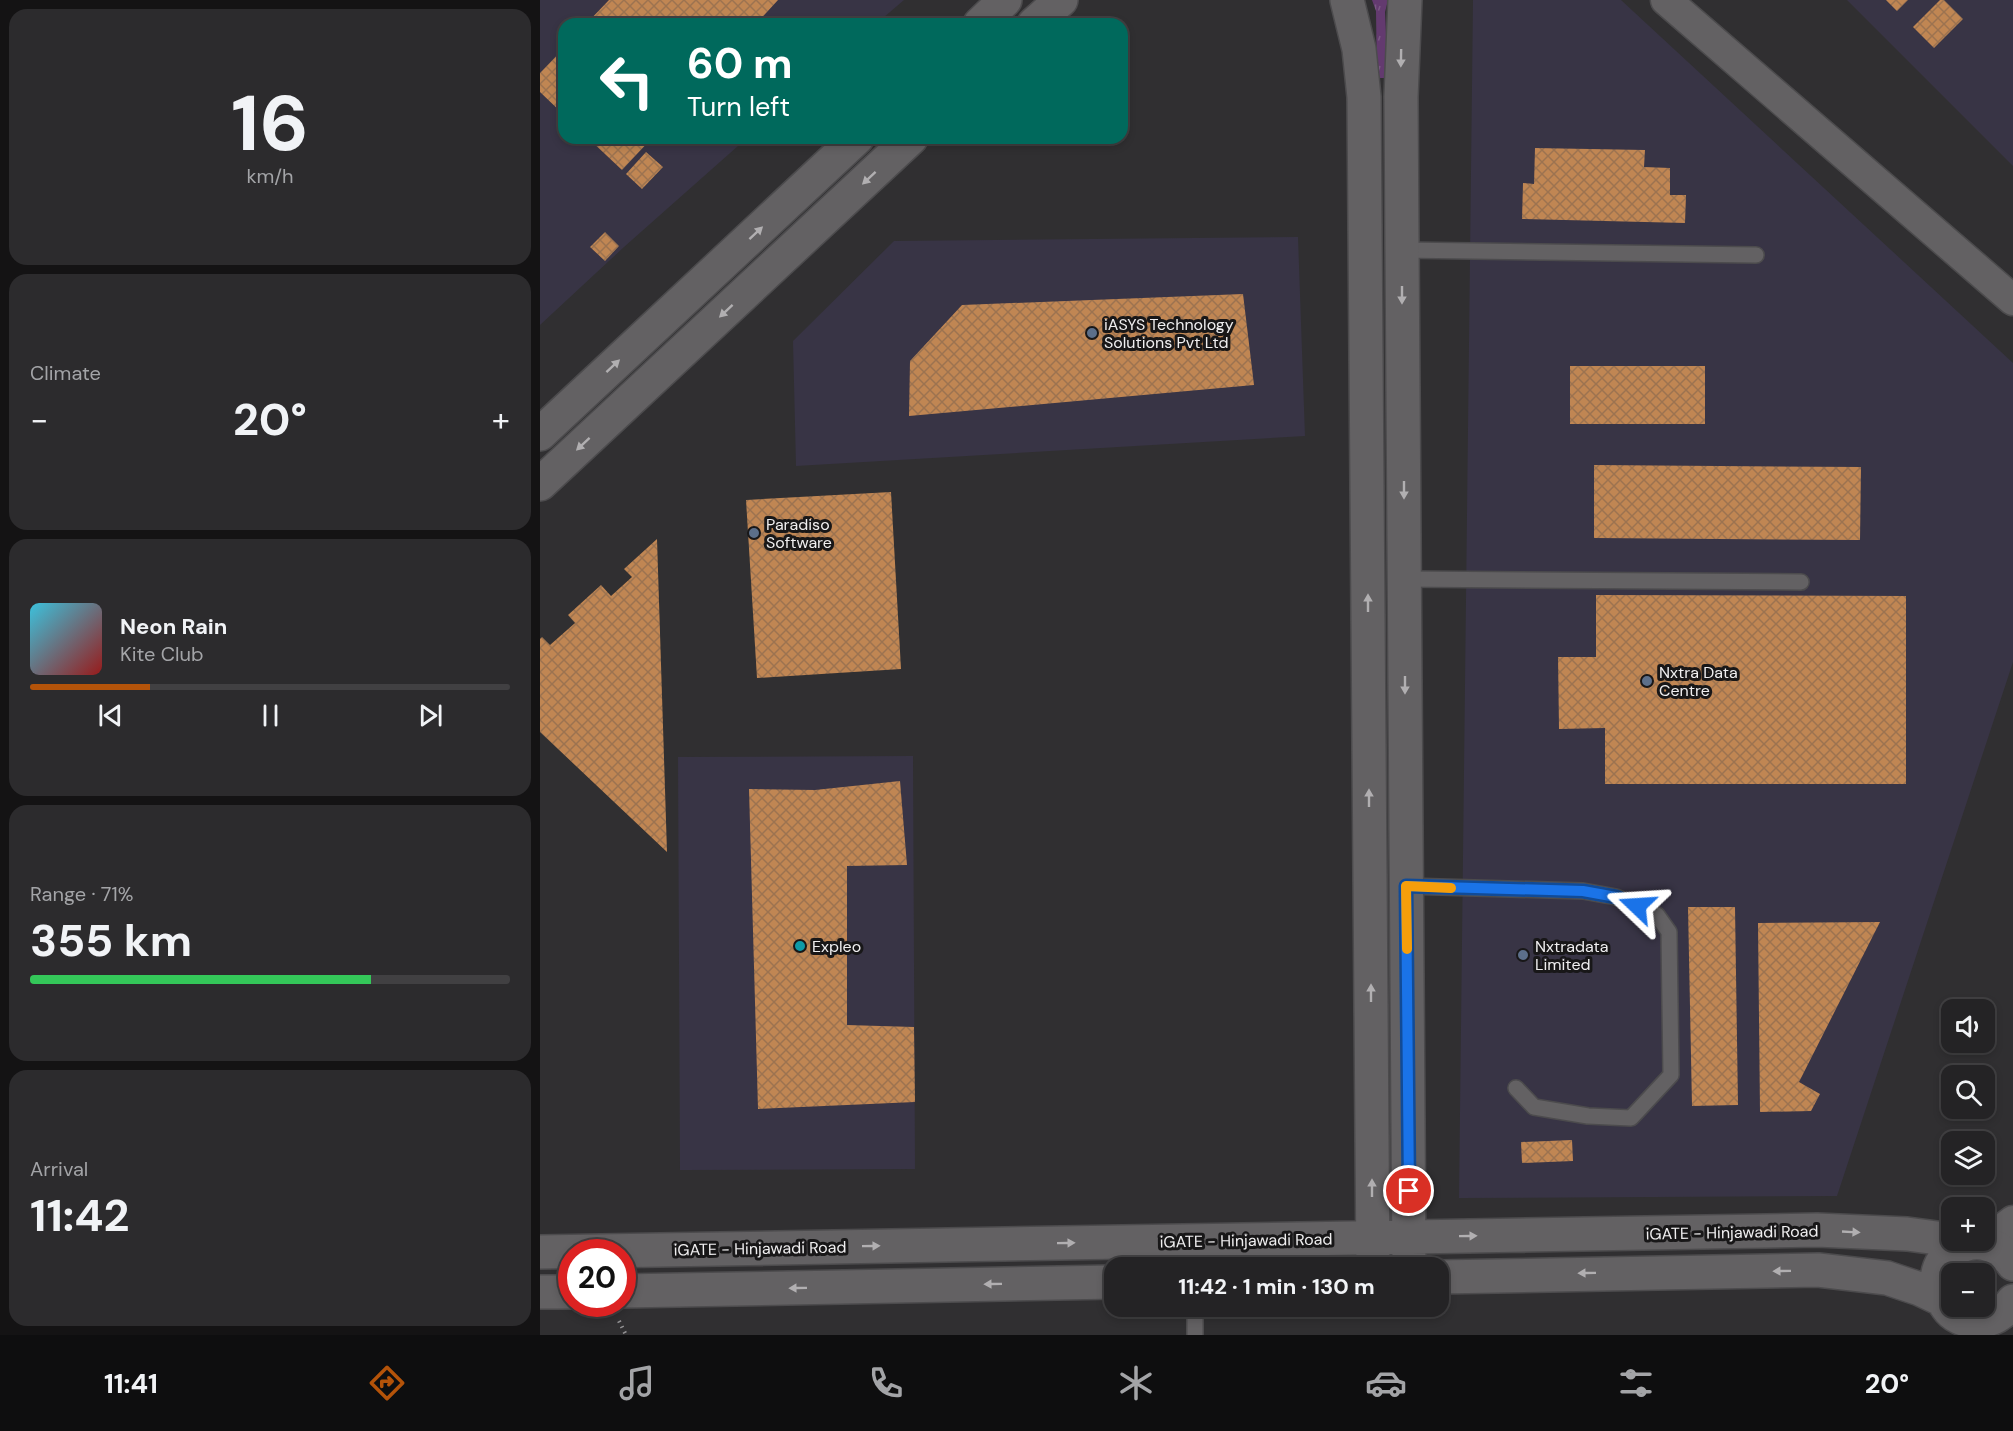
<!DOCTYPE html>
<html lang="en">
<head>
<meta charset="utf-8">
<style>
	:root { --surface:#242325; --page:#2c2b2d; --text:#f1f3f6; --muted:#a3a4a7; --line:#414042; --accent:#b45309 }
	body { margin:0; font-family:"DM Sans",sans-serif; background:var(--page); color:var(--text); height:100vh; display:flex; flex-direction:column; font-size:22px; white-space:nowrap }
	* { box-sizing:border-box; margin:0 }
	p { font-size:20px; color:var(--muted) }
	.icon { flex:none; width:33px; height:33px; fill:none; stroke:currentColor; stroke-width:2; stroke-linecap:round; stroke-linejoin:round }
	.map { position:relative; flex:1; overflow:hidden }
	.panel { display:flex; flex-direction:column; gap:9px; padding:9px; background:#141314; width:540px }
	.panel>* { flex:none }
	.guide { position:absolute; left:18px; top:18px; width:570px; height:126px; border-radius:18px; box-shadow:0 3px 9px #0003,0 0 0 2px var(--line); background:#00695c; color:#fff; overflow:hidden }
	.tools { position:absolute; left:1401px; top:999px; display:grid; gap:12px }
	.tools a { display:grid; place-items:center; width:54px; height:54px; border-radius:12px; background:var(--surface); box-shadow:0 3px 9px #0003,0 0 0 2px var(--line); font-size:30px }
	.speed { position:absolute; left:18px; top:1239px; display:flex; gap:12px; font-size:30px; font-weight:700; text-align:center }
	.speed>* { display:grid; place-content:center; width:78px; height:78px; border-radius:50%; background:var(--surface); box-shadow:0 3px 9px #0003,0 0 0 2px var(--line); line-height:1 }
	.speed .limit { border:9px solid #d22; background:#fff; color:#111 }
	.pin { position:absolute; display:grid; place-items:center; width:51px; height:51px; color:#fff; margin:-26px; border:3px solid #fff; border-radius:50%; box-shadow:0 2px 6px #0007 }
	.me { position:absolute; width:66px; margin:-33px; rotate:290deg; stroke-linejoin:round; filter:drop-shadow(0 0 4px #0008) }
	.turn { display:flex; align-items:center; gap:21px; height:126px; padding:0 30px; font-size:27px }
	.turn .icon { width:78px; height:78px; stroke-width:2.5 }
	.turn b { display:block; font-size:42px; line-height:51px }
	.big { font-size:45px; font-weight:700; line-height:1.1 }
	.panel .card { flex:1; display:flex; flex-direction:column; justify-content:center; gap:9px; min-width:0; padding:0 21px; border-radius:18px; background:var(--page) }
	.panel .dial { align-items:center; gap:0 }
	.dial b { font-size:78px; line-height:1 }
	.song { display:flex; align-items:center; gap:18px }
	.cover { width:72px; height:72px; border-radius:9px; background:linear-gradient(135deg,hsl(190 70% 55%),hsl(0 70% 35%)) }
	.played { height:6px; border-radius:3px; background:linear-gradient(90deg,var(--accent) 25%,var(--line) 25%) }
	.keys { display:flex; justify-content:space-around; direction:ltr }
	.heat { display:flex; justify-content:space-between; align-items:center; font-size:33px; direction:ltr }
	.charge { height:9px; border-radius:4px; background:linear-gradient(90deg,#34c759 71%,var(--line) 0) }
	.trip { position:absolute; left:564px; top:1257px; width:345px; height:60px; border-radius:18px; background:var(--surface); box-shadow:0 3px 9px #0003,0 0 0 2px var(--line); font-weight:700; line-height:60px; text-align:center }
	.dock { display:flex; height:96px; justify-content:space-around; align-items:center; background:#0e0e0f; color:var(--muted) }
	.dock .icon { width:42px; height:42px }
	.dock .on { color:var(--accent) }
	.dock b { font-size:27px; color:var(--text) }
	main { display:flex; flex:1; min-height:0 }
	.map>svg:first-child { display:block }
	.commercial { fill:#383445 }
	.grass { fill:url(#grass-tufts) }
	.building { fill:url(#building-cross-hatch) }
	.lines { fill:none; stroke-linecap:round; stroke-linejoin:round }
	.lane-casing { stroke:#4c4b4d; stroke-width:18 }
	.street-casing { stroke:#4c4b4d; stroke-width:33 }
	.secondary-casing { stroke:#4c4b4d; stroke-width:36 }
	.path { stroke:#939294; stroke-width:4; stroke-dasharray:1.5 4.5; stroke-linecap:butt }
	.lane { stroke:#636163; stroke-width:15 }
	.street { stroke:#636163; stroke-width:30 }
	.secondary { stroke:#636163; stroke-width:33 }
	.oneway { fill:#b1afb1 }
	.route-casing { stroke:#114b97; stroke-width:15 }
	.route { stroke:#1a73e8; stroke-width:10 }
	.slow { stroke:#f59e0b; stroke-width:10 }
	.service-dot { fill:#5c6f8a; stroke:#181718; stroke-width:2 }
	.culture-dot { fill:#0f9aa8; stroke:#181718; stroke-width:2 }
	.labels { text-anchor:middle; stroke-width:6; stroke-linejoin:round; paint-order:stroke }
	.poi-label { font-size:16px; fill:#f0eff0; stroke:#181718; text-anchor:start }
	.street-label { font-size:16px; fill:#f0eff0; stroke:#181718 }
</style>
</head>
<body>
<main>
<section class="panel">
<div class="card dial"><b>16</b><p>km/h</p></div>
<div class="card"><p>Climate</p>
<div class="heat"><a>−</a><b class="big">20°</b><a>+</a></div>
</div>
<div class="card">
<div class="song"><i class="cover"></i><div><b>Neon Rain</b><p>Kite Club</p></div></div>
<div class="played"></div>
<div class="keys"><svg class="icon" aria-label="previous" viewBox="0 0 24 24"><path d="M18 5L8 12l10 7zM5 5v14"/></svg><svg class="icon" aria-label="pause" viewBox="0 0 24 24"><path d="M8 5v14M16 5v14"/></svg><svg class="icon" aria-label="next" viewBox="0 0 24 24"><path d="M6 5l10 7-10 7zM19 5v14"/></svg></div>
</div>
<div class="card"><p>Range · 71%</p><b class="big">355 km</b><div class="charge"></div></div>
<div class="card"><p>Arrival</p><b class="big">11:42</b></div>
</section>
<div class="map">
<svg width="1473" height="1335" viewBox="0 0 1473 1335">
	<defs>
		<pattern id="grass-tufts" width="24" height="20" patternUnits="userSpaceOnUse" patternTransform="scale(1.5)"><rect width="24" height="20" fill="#633a6f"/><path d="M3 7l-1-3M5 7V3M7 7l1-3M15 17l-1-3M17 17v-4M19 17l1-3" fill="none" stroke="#7a5784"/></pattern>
		<pattern id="building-cross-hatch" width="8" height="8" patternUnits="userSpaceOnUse" patternTransform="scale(1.5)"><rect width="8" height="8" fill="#c08653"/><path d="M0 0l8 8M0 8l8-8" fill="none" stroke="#9c7350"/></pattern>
	</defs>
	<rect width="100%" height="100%" fill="#302f31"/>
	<path class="commercial" d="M 0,0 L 364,0 L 336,24 L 24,24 L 24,138 L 207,138 L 84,247 L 0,325 Z
		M 933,0 L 1081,0 L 1473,363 L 1473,662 L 1297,1196 L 919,1198 Z
		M 1307,0 L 1473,0 L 1473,166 Z
		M 758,237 L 765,436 L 256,466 L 253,341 L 354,241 Z
		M 373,756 L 375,1169 L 140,1170 L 138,757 Z"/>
	<path class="grass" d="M 832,0 L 848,0 L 845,12 L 848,78 L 837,78 L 836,11 Z"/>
	<path class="building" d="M 69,0 L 238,0 L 216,24 L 46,24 Z
		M 1346,0 L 1368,0 L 1357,11 Z
		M 1400,0 L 1404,0 L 1423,19 L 1394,48 L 1373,27 Z
		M 24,48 L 24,115 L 0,92 L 0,73 Z
		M 48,138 L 112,138 L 82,170 Z
		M 995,148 L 1105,150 L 1104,167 L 1130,168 L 1130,195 L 1146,195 L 1145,223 L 982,219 L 983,183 L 994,184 Z
		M 106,152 L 123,167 L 102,189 L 86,174 Z
		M 65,232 L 79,246 L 65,261 L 50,247 Z
		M 703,294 L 714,385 L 369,416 L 370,361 L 422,305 Z
		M 1030,366 L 1165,366 L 1165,424 L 1030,424 Z
		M 1054,465 L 1321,467 L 1320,540 L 1054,538 Z
		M 351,492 L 361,669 L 217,678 L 206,500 Z
		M 117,539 L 127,852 L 0,732 L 0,639 L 2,637 L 10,645 L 35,623 L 28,615 L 61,585 L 71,596 L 92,577 L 84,569 Z
		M 1056,595 L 1366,596 L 1366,784 L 1065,784 L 1065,728 L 1019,729 L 1018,657 L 1056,657 Z
		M 360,781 L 367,865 L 307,866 L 307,1025 L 374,1027 L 375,1102 L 218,1109 L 209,789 L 275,790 Z
		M 1148,907 L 1195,907 L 1198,1105 L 1152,1106 Z
		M 1340,922 L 1259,1082 L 1280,1094 L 1271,1111 L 1220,1112 L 1218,923 Z
		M 1032,1140 L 1033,1161 L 982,1163 L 981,1142 Z"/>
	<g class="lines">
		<defs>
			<path id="lane" d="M 862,250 L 1216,255
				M 864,579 L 1261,582
				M 866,886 L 1043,891 L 1076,897 L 1117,915 L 1129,932 L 1131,1075 L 1091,1118 L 1048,1116 L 994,1107 L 976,1088
				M 655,1306 L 655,1335"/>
			<path id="street" d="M 1126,0 L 1473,300
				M 1445,1242 L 1473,1221"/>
			<path id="secondary" d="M 807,0 L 819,49 L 824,97 L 833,1268
				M 865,0 L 861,97 L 869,1268
				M 440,24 L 465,0
				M 494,24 L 521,0
				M 0,434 L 317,138
				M 0,484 L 371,138
				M 0,1252 L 1277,1230 L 1367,1234 L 1412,1240
				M 1473,1264 C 1438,1213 1372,1264 1407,1307 C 1413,1316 1424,1321 1435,1321 C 1452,1322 1463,1314 1473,1301
				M 898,1277 L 1278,1270 L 1347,1278 L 1380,1289 L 1401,1299
				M 82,1291 L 574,1282
				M 0,1292 L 32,1292"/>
		</defs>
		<use href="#lane" class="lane-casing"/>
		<use href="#street" class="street-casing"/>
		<use href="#secondary" class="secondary-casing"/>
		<path class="path" d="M 79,1321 L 86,1335"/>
		<use href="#lane" class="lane"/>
		<use href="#street" class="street"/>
		<use href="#secondary" class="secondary"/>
	</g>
	<defs><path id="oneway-solid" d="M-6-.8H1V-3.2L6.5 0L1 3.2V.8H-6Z" transform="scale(1.5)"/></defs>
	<g class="oneway">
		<use href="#oneway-solid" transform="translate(861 58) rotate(91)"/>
		<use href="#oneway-solid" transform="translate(329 178) rotate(137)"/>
		<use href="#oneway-solid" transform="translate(216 233) rotate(-43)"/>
		<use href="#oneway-solid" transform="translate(862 295) rotate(90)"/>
		<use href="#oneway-solid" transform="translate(186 311) rotate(137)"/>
		<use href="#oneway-solid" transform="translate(73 366) rotate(-43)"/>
		<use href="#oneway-solid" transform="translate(43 444) rotate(137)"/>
		<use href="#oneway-solid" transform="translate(864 490) rotate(90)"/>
		<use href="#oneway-solid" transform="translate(828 603) rotate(-90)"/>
		<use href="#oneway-solid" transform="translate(865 685) rotate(90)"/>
		<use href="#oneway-solid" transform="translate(829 798) rotate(-90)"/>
		<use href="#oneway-solid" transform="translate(831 993) rotate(-90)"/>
		<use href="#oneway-solid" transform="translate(832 1188) rotate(-90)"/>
		<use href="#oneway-solid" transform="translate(1311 1232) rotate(3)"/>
		<use href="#oneway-solid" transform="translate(928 1236) rotate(-1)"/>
		<use href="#oneway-solid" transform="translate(526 1243) rotate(-1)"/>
		<use href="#oneway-solid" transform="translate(331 1246) rotate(-1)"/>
		<use href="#oneway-solid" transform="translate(1242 1271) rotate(179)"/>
		<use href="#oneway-solid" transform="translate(1047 1273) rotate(179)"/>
		<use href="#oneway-solid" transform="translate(453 1284) rotate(179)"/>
		<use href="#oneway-solid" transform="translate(258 1288) rotate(179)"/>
	</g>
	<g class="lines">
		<defs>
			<path id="route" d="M 869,1191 L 866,886 L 1043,891 L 1076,897 L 1097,906"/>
		</defs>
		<use href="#route" class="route-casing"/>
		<use href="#route" class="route"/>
		<path class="slow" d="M 867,949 L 866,886 L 911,888"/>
	</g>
	<g class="service-dot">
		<circle cx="552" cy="333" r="6"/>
		<circle cx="214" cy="533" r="6"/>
		<circle cx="1107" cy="681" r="6"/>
		<circle cx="983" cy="955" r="6"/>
	</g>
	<circle class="culture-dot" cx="260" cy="946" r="6"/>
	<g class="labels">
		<g class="poi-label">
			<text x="564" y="330">iASYS Technology<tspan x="564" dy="18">Solutions Pvt Ltd</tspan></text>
			<text x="226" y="530">Paradiso<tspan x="226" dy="18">Software</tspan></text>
			<text x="1119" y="678">Nxtra Data<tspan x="1119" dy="18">Centre</tspan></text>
			<text x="272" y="952">Expleo</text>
			<text x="995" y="952">Nxtradata<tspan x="995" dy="18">Limited</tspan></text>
		</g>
		<g class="street-label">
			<text transform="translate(1192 1232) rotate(-1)" y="6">iGATE - Hinjawadi Road</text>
			<text transform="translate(706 1240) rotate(-1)" y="6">iGATE - Hinjawadi Road</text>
			<text transform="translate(220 1248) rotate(-1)" y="6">iGATE - Hinjawadi Road</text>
		</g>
	</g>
</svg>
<div class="tools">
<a><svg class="icon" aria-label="sound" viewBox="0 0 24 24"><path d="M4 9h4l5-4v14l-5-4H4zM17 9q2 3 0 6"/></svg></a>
<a><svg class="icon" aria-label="search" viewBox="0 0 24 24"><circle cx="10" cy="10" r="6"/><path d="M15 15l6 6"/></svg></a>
<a><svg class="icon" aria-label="layers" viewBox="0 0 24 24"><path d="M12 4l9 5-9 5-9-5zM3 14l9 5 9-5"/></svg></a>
<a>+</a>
<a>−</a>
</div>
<div class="speed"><div class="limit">20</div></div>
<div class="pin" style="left:869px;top:1191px;background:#d93025"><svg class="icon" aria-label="arrive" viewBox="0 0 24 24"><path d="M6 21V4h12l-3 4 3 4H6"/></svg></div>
<svg class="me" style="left:1097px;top:906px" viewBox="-20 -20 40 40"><path d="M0-17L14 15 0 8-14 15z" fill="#1a73e8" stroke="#fff" stroke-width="4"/></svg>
<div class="trip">11:42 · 1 min · 130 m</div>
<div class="guide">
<div class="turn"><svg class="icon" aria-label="left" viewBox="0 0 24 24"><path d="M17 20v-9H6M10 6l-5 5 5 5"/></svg><div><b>60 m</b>Turn left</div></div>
</div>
</div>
</main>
<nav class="dock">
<b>11:41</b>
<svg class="icon on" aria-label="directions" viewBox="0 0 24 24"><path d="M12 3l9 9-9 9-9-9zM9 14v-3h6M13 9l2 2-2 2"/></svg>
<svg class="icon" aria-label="music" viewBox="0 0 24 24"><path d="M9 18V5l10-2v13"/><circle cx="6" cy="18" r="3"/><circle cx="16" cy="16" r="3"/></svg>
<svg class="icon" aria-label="phone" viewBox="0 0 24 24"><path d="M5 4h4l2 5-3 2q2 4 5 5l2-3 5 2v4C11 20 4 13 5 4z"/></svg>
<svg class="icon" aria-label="climate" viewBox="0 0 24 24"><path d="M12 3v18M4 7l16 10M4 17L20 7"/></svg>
<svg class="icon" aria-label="car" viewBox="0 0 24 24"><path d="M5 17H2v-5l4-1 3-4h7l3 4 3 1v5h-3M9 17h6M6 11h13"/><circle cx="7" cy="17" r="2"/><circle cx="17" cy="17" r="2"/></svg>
<svg class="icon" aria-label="filters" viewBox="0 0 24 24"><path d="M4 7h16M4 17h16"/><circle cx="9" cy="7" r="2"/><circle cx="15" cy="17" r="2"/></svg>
<b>20°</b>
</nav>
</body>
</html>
